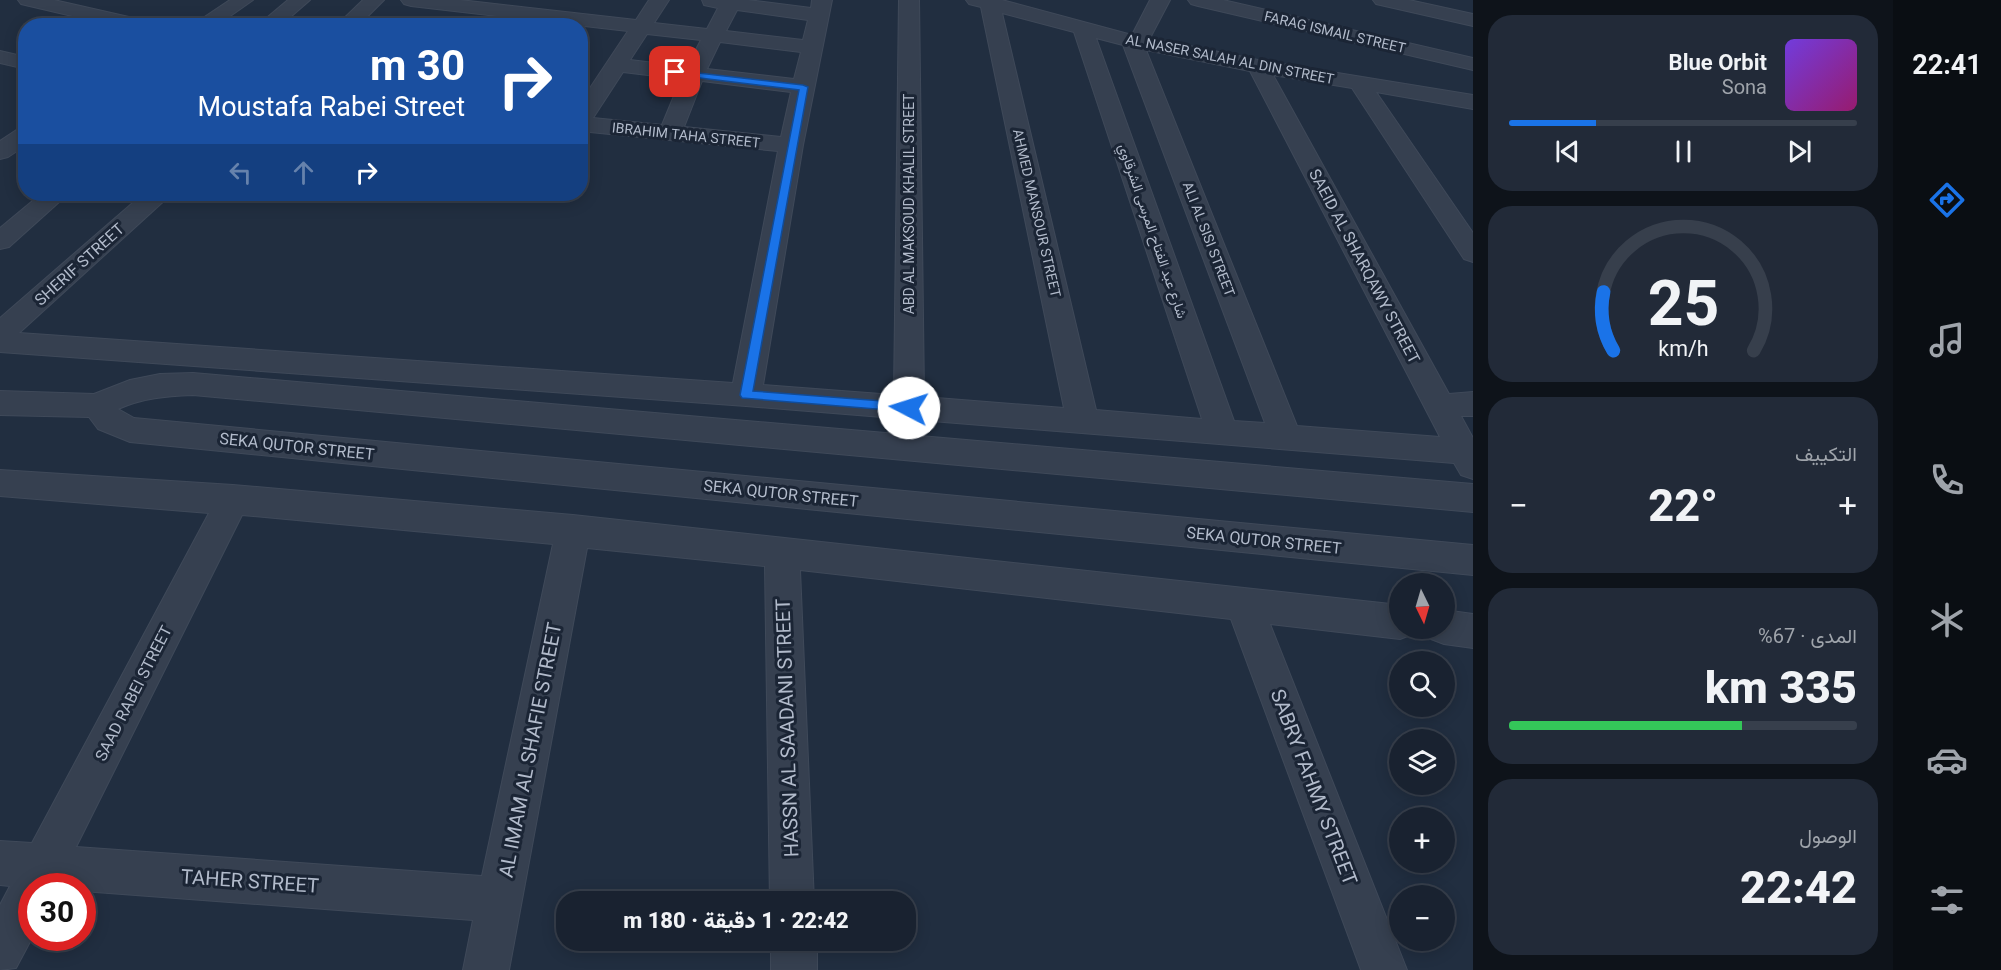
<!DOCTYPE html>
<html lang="ar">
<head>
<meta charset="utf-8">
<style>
	:root { --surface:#192230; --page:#222a38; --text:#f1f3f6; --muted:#9fa4ab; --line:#373f4c; --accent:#1a73e8 }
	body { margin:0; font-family:Roboto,Vazirmatn,sans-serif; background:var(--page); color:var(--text); direction:rtl; height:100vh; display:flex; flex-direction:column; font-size:22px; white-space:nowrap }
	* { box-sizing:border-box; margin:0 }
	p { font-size:20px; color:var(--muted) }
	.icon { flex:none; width:33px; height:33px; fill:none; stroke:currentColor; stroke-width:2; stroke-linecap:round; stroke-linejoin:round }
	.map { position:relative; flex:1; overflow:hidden; direction:ltr }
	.details { display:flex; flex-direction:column; gap:15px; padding:15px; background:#0e131a; width:420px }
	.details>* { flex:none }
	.hud { position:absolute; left:18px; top:18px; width:570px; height:183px; border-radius:24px; box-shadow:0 3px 15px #0003,0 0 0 2px var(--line); direction:rtl; background:#1a4fa0; color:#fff; overflow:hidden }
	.needle { width:39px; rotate:175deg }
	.tools { position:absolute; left:1389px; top:573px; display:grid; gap:12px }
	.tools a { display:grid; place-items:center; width:66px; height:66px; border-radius:50%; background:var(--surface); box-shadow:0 3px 15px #0003,0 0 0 2px var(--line); font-size:30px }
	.speed { position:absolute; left:18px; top:873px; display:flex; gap:12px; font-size:30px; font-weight:700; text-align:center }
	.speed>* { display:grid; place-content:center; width:78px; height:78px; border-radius:50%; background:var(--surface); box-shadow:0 3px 15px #0003,0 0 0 2px var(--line); line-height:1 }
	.speed .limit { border:9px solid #d22; background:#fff; color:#111 }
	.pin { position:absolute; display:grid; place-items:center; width:51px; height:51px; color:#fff; margin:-26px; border-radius:12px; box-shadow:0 3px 9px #0006 }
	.me { position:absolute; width:66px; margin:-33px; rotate:275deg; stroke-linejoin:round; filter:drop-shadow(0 0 4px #0008) }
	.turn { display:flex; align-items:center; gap:21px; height:126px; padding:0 24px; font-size:27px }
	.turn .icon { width:78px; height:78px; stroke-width:2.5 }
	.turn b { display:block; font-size:42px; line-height:51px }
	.lanes { display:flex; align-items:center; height:57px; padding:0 24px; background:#0003; justify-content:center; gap:30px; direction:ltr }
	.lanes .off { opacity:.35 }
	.big { font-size:45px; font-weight:800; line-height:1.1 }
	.details .tile { flex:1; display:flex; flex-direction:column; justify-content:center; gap:9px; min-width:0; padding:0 21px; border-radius:24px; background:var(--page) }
	.details .dial { align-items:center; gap:0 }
	.dial svg { height:156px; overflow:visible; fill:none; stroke:var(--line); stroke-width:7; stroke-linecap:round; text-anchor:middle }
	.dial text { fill:var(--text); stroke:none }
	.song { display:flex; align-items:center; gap:18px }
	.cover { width:72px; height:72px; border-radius:9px; background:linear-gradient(135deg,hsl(260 70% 55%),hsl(320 70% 35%)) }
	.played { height:6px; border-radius:3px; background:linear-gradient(90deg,var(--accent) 25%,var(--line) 25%) }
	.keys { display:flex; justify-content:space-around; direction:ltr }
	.heat { display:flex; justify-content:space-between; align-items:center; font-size:33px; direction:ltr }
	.charge { height:9px; border-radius:4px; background:linear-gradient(90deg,#34c759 67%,var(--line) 0) }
	.trip { position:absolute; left:556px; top:891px; width:360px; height:60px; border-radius:24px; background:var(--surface); box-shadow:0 3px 15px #0003,0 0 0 2px var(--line); font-weight:800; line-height:60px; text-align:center; direction:rtl }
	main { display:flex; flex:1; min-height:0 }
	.tabs { display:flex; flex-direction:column; width:108px; justify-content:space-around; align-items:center; background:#0a0e13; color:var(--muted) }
	.tabs .icon { width:42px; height:42px }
	.tabs .active { color:var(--accent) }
	.tabs b { font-size:27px; color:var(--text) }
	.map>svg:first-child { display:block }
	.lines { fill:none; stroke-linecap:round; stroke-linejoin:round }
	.street-casing { stroke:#3f4959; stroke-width:2 }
	.street { fill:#364050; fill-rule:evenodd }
	.route { fill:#1a73e8; stroke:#114b97; stroke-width:1.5 }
	.labels { text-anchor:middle; stroke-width:6; stroke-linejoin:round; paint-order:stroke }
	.far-street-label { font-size:14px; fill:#b2bbcb; stroke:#1b2535 }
	.street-label { font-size:16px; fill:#b2bbcb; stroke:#1b2535 }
	.near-street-label { font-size:20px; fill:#b2bbcb; stroke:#1b2535 }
</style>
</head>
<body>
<main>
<nav class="tabs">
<b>22:41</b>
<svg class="icon active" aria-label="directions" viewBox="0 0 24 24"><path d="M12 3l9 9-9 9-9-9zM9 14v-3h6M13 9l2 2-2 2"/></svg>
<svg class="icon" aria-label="music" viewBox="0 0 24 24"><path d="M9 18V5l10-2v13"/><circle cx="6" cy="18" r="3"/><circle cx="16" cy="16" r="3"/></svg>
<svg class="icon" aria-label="phone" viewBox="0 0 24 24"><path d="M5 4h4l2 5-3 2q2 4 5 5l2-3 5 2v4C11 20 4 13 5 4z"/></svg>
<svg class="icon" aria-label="climate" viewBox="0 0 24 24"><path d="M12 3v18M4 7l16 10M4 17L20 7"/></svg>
<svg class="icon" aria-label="car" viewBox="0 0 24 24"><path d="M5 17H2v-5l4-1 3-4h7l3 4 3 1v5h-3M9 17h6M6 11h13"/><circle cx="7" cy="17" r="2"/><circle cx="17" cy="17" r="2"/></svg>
<svg class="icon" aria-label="filters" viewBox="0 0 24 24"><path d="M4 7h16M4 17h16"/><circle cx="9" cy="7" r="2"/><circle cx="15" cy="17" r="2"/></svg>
</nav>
<section class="details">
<div class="tile">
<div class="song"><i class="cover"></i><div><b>Blue Orbit</b><p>Sona</p></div></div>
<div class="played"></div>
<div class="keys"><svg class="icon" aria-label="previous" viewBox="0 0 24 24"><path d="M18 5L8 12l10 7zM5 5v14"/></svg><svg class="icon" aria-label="pause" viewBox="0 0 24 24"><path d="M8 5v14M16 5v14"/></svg><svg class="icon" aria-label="next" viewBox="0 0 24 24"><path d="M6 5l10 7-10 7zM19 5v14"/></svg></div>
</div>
<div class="tile dial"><svg viewBox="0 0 100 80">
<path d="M14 69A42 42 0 1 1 86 69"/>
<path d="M14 69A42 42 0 0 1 9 39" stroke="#1a73e8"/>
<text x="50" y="56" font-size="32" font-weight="700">25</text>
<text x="50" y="72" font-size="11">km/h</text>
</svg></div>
<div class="tile"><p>التكييف</p>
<div class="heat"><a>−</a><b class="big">22°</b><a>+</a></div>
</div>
<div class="tile"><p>المدى · 67%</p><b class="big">335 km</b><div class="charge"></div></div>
<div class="tile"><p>الوصول</p><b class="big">22:42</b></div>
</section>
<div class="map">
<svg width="1473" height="970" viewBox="0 0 1473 970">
	<rect width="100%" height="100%" fill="#212e40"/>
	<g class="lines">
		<defs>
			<path id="street" d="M 18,0 L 54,0 L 151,22 L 154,26 L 115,26 L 21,4 Z
				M 230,0 L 253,0 L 216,26 L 191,26 Z
				M 288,0 L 310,0 L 280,26 L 257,26 Z
				M 363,0 L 384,0 L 358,26 L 336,26 Z
				M 401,0 L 460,0 L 636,20 L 649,0 L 669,0 L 654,23 L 707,29 L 718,8 L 704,5 L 702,0 L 748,0 L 811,8 L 812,0 L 832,0 L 803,145 L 763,385 L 894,395 L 899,0 L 919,0 L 924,397 L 1064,408 L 981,7 L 969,4 L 966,0 L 1002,0 L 1132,35 L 1150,0 L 1170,0 L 1150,38 L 1258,60 L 1473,95 L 1473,109 L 1376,92 L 1473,233 L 1473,262 L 1464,259 L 1352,88 L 1273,75 L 1449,394 L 1473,392 L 1473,416 L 1461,416 L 1473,438 L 1473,479 L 1461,475 L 1454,463 L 746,406 L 0,352 L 0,318 L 143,194 L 169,194 L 166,199 L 19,333 L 733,383 L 778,151 L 580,131 L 580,103 L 628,31 L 411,6 L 404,4 ZM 737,10 L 808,20 L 803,40 L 726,31 ZM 1002,13 L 1074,32 L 1202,419 L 1096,410 ZM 647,34 L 701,40 L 687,67 L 630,60 ZM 1096,38 L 1123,45 L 1265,423 L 1234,421 ZM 720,42 L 801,52 L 794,79 L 707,69 ZM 1146,50 L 1250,71 L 1440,437 L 1297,426 ZM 623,72 L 681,79 L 662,125 L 593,118 ZM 702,81 L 791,92 L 781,137 L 684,127 Z
				M 1188,0 L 1223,0 L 1473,58 L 1473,70 L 1198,6 L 1191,4 Z
				M 1373,0 L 1409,0 L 1473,14 L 1473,26 L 1376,4 Z
				M 0,51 L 26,57 L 26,69 L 0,63 Z
				M 26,127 L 26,145 L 8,157 L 0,159 L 0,141 L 18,129 Z
				M 41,194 L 68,194 L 9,247 L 0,249 L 0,228 Z
				M 193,373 L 1473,484 L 1473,512 L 193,395 C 166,396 143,398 118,409 L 134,418 L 1473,545 L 1473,575 L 130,442 L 98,429 L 89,417 L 0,415 L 0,391 L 94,394 L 130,380 L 160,374 Z
				M 0,470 L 233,485 L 573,515 L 1400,605 L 1400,628 L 1416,628 L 1413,634 L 1400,639 L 1270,624 L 1407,970 L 1361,970 L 1231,619 L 800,570 L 814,902 L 770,902 L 765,566 L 587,548 L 509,970 L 463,970 L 473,920 L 82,891 L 82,886 L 32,886 L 32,938 L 16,968 L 0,970 L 0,905 L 10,886 L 0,885 L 0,841 L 32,843 L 209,513 L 0,496 ZM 242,515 L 553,544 L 482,876 L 76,847 Z
				M 1444,610 L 1473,614 L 1473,648 L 1444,644 L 1431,639 L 1426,628 L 1444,628 Z
				M 771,940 L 817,940 L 817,970 L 771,970 Z"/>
		</defs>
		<use href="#street" class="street-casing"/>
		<use href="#street" class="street"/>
	</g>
	<path class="route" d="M 672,70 L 803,85 L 808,87 L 753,391 L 909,403 L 913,405 L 915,408 L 913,412 L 742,398 L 740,395 L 799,90 L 675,75 L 672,74 Z"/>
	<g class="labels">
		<g class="far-street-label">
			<text transform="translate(1335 32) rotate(13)" y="5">FARAG ISMAIL STREET</text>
			<text transform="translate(1230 59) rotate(11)" y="5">AL NASER SALAH AL DIN STREET</text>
			<text transform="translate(686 135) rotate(6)" y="5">IBRAHIM TAHA STREET</text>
			<text transform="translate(909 204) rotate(-90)" y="5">ABD AL MAKSOUD KHALIL STREET</text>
			<text transform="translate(1037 213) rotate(77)" y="5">AHMED MANSOUR STREET</text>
			<text transform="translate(1153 231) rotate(71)" y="5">شارع عبد الفتاح المرسى الشرقاوي</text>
			<text transform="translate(1209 239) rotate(69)" y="5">ALI AL SISI STREET</text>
		</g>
		<g class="street-label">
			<text transform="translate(79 264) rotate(-42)" y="6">SHERIF STREET</text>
			<text transform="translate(1365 266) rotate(62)" y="6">SAEID AL SHARQAWY STREET</text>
			<text transform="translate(297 446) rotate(6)" y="6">SEKA QUTOR STREET</text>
			<text transform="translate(781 493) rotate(6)" y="6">SEKA QUTOR STREET</text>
			<text transform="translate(1264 540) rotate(6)" y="6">SEKA QUTOR STREET</text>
			<text transform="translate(133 693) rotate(-63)" y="6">SAAD RABEI STREET</text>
		</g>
		<g class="near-street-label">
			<text transform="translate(787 728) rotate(-92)" y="7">HASSN AL SAADANI STREET</text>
			<text transform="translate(530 750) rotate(-79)" y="7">AL IMAM AL SHAFIE STREET</text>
			<text transform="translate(1314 787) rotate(69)" y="7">SABRY FAHMY STREET</text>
			<text transform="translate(250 881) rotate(4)" y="7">TAHER STREET</text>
		</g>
	</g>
</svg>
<div class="tools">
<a><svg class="needle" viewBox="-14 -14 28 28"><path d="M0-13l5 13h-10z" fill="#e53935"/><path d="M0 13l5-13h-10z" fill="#9fa4ab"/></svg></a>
<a><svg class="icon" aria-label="search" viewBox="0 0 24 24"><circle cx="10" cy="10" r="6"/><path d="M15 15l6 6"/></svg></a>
<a><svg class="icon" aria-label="layers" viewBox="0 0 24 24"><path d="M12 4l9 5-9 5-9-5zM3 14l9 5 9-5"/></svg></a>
<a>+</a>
<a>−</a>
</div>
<div class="speed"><div class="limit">30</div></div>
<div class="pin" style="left:675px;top:72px;background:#d93025"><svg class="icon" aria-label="arrive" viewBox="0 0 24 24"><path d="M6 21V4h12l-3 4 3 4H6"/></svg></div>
<svg class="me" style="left:909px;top:408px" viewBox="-20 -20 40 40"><circle r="19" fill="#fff"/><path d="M0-13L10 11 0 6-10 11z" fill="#1a73e8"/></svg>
<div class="trip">22:42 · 1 دقيقة · 180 m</div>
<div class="hud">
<div class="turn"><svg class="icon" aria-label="right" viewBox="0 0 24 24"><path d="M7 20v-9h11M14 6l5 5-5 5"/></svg><div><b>30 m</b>Moustafa Rabei Street</div></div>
<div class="lanes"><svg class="icon off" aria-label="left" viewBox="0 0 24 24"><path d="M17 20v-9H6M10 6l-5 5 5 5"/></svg><svg class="icon off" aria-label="ahead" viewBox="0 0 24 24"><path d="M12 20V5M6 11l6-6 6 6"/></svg><svg class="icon" aria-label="right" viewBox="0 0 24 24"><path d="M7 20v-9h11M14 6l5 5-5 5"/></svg></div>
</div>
</div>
</main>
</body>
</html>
